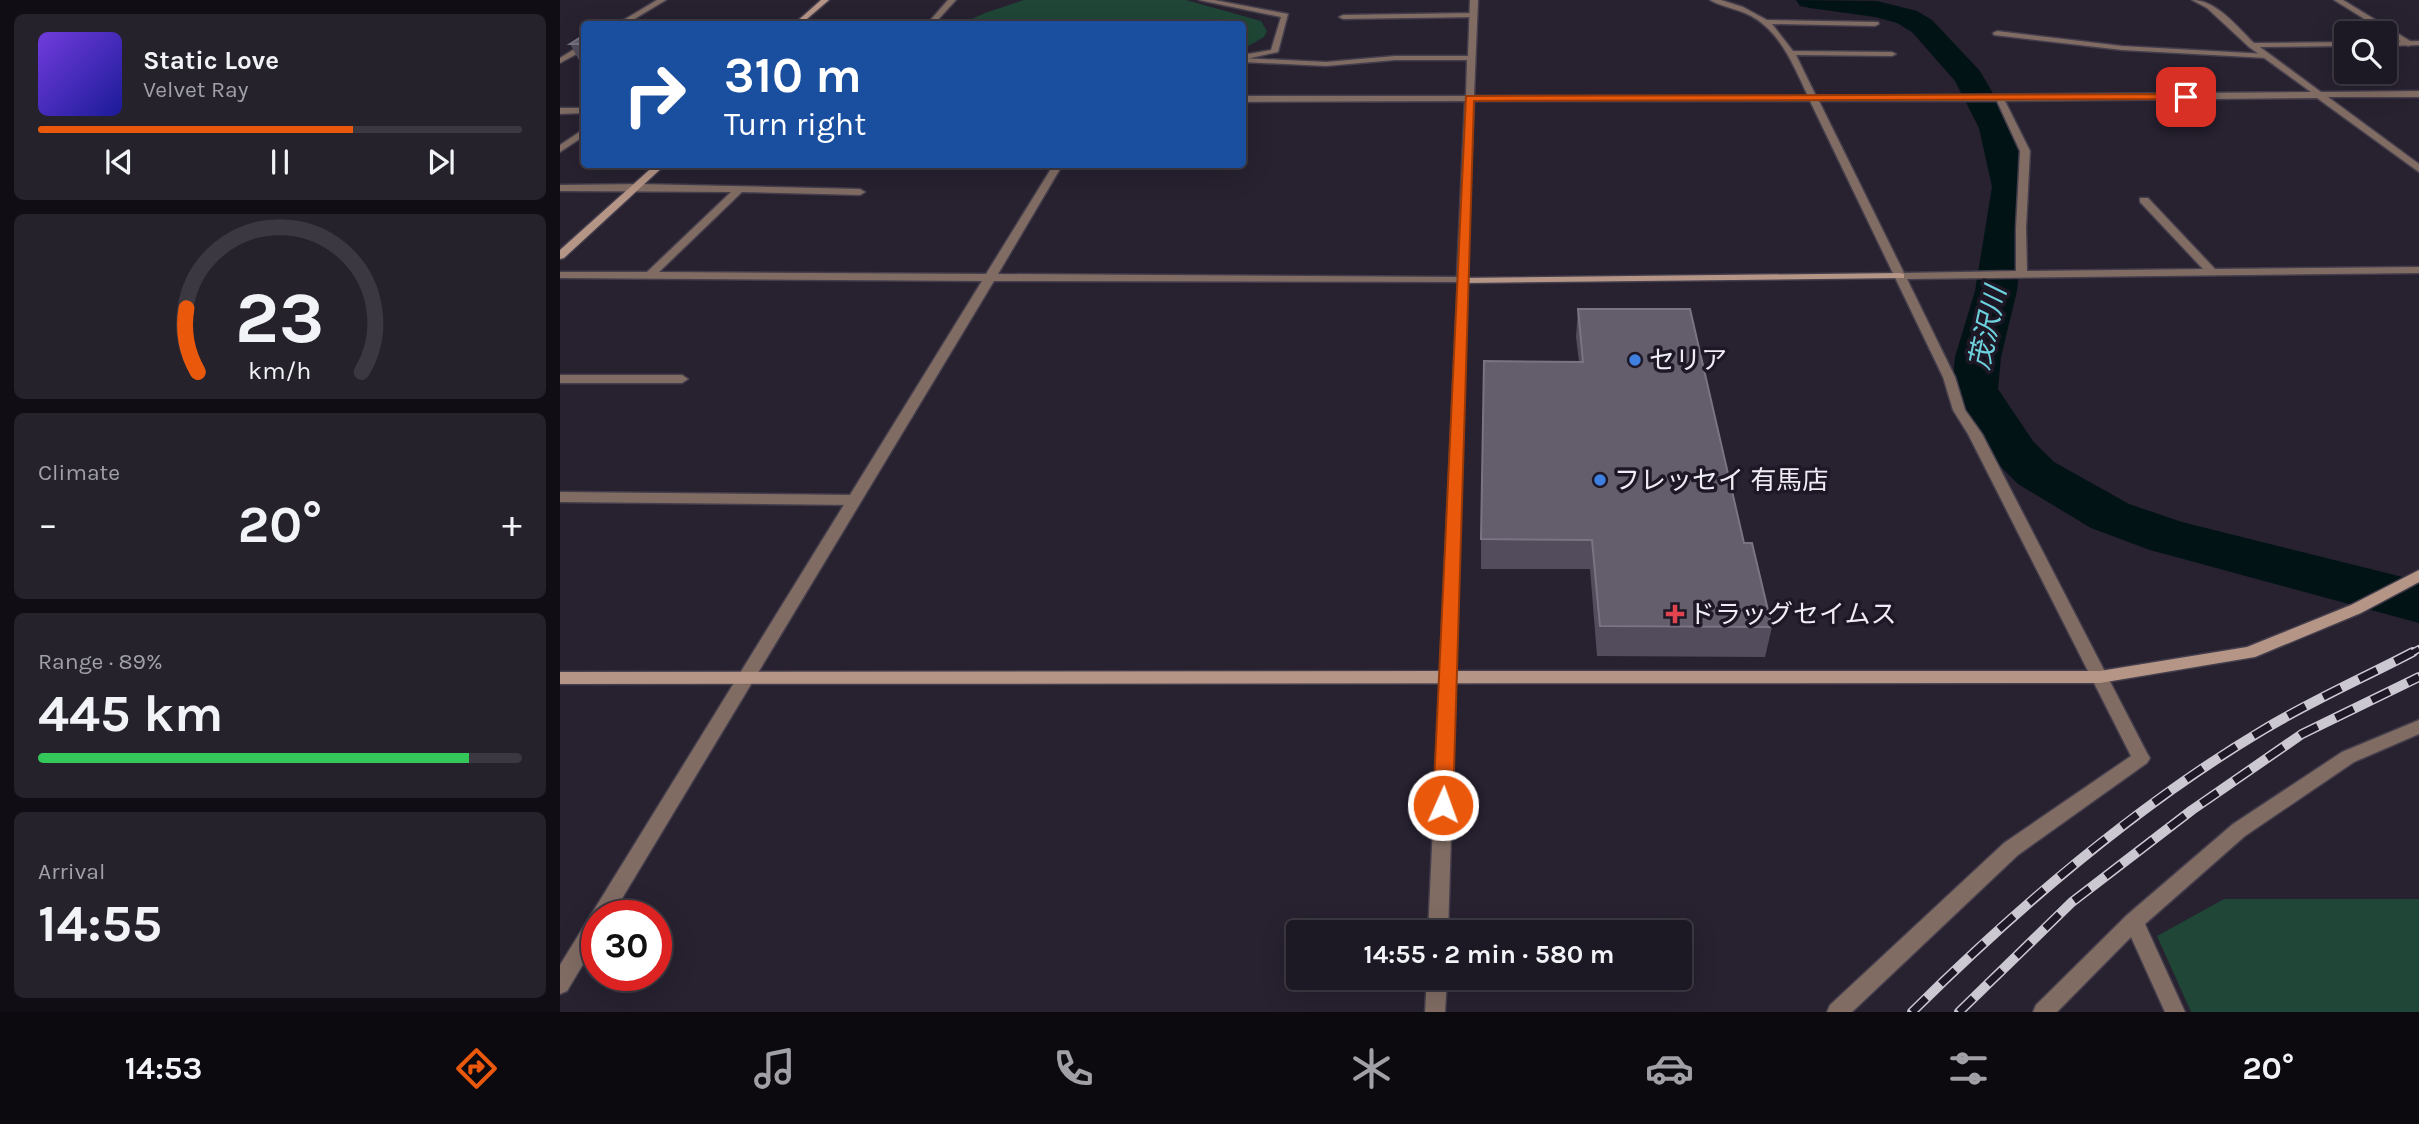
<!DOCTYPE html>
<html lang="en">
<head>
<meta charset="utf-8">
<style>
	:root { --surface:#1d1924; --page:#25222c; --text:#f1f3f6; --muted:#a0a0a6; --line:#3b3841; --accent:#ea580c }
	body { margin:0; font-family:Karla,"Noto Sans JP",sans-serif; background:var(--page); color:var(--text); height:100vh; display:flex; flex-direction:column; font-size:26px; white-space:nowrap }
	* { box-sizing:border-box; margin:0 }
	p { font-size:23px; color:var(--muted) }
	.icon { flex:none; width:38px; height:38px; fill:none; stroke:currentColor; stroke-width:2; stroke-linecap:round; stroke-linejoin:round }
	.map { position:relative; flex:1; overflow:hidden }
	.drawer { display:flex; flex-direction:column; gap:14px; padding:14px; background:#100e14; width:560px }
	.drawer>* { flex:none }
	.banner { position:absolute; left:21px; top:21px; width:665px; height:147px; border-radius:7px; box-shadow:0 7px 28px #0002,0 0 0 2px var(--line); background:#1a4fa0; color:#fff; overflow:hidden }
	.buttons { position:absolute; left:1774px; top:21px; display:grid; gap:14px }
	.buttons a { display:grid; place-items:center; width:63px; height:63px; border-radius:7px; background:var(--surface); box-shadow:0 7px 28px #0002,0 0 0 2px var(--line); font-size:35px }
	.speed { position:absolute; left:21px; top:900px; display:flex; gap:14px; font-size:35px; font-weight:700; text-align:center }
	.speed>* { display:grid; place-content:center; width:91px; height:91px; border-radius:50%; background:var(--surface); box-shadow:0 7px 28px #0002,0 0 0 2px var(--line); line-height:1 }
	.speed .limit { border:10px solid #d22; background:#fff; color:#111 }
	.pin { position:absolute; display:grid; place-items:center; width:60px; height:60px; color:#fff; margin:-30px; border-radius:14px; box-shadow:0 4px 10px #0006 }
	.me { position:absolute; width:77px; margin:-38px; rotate:2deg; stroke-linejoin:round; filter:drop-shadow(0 0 5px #0008) }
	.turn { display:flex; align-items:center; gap:24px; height:147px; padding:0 28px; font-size:32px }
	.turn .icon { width:91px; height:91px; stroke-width:2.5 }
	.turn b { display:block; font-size:49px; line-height:60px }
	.big { font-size:52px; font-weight:700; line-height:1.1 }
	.drawer .widget { flex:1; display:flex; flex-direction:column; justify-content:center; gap:10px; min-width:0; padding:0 24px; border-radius:10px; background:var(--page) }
	.drawer .dial { align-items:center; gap:0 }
	.dial svg { height:182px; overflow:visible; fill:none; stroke:var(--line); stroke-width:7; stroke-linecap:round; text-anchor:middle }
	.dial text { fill:var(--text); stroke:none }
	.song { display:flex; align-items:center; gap:21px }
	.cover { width:84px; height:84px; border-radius:10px; background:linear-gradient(135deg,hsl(260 70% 55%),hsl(240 70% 35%)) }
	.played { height:7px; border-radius:4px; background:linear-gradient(90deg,var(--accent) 65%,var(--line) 65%) }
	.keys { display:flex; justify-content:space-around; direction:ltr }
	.heat { display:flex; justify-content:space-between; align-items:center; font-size:38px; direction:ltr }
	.charge { height:10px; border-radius:5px; background:linear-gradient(90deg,#34c759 89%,var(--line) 0) }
	.trip { position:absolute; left:726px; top:920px; width:406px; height:70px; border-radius:7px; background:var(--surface); box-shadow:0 7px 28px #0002,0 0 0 2px var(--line); font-weight:700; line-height:70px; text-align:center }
	.menu { display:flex; height:112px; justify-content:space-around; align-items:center; background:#0c0a0e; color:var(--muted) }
	.menu .icon { width:49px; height:49px }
	.menu .selected { color:var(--accent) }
	.menu b { font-size:32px; color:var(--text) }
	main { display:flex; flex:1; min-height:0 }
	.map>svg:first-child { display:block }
	.green { fill:#1f4636 }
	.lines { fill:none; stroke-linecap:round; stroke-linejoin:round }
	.river { fill:#021316; fill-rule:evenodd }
	.lane-casing { stroke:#433d4c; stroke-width:3 }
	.street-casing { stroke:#433d4c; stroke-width:3 }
	.secondary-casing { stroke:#433d4c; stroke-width:3 }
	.lane { fill:#806c63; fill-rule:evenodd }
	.street { fill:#806c63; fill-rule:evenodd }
	.secondary { fill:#b59586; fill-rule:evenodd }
	.rail-far1-casing { stroke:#ccc8d2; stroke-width:8 }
	.rail-casing { stroke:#ccc8d2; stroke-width:10 }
	.rail-far1 { stroke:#1e1826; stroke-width:5; stroke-dasharray:16; stroke-linecap:butt }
	.rail { stroke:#1e1826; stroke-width:7; stroke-dasharray:20; stroke-linecap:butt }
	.wall { fill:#524c5c }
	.building { fill:#635d6c; stroke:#797482; stroke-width:2 }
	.route { fill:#ea580c; stroke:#983908; stroke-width:2 }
	.shop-dot { fill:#3f7fe0; stroke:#1e1826; stroke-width:2.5 }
	.health-dot { fill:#e0444e; stroke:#1e1826; stroke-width:2.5 }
	.labels { text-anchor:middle; stroke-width:7; stroke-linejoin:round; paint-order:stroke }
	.poi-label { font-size:26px; fill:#efecf5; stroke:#1e1826; text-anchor:start }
	.water-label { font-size:28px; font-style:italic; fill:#6dd1dd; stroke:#1e1826 }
</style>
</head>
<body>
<main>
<section class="drawer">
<div class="widget">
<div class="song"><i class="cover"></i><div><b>Static Love</b><p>Velvet Ray</p></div></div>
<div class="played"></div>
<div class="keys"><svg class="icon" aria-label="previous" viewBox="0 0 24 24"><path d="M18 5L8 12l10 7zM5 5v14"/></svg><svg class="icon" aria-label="pause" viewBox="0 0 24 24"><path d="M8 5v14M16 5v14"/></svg><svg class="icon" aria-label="next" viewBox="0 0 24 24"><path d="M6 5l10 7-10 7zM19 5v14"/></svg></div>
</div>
<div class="widget dial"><svg viewBox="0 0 100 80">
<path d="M14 69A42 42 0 1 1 86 69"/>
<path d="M14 69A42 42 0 0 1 9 41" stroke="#ea580c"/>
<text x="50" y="56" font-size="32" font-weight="700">23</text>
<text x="50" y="72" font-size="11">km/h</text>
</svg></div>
<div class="widget"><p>Climate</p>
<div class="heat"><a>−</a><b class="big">20°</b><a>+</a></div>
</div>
<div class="widget"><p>Range · 89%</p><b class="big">445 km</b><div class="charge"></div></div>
<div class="widget"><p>Arrival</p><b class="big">14:55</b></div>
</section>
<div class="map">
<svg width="1859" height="1012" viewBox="0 0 1859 1012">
	<rect width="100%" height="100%" fill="#272130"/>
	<path class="green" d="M 464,0 L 626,0 L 701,21 L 707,31 L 704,37 L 683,49 L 682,24 L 401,24 L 425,13 Z
		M 1664,899 L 1859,899 L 1859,1012 L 1631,1012 L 1597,936 Z"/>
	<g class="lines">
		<path class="river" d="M 1236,0 L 1317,1 L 1357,11 L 1372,20 L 1420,71 L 1453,128 L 1468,187 L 1457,291 L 1441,357 L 1438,389 L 1473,441 L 1494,462 L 1569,504 L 1622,522 L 1859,581 L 1859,623 L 1590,550 L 1531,528 L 1458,484 L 1437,463 L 1392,389 L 1395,357 L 1415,291 L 1432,187 L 1419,128 L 1395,81 L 1352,32 L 1337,23 L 1315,17 L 1250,8 L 1240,6 Z"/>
		<defs>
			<path id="lane" d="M 639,0 L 654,0 L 728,14 L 718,52 L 682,60 L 682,55 L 711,50 L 721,17 Z
				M 1774,0 L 1783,0 L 1855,44 L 1848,46 Z
				M 913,13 L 917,15 L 916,17 L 783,19 L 779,17 L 783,15 Z
				M 1437,31 L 1562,46 L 1707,54 L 1711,56 L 1707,58 L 1562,50 L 1434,35 L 1433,33 Z
				M 0,492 L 294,495 L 301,500 L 294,505 L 0,502 Z"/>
			<path id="street" d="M 97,0 L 106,0 L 66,24 L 57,24 Z
				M 388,0 L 396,0 L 374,24 L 367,24 Z
				M 910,0 L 918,0 L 914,96 L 1248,96 C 1234,67 1221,32 1191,16 C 1178,9 1162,7 1150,0 L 1161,0 L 1183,7 L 1207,20 L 1318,22 L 1319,24 L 1315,26 L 1212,24 L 1233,51 L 1332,52 L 1336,54 L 1332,56 L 1236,55 L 1256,96 L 1751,92 L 1689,47 L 1647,8 L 1632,0 C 1657,0 1677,27 1694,43 L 1787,42 L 1787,46 L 1700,47 L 1761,92 L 1859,91 L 1859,97 L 1768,97 L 1859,164 L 1859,172 L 1757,98 L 1445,101 L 1470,151 L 1466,228 L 1467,271 L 1643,269 L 1580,202 L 1580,198 L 1588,198 L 1655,269 L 1859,267 L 1859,273 L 1347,279 L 1395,377 L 1405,410 L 1422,434 L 1587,753 L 1590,758 L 1587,763 L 1458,855 L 1292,1012 L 1267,1012 L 1270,1005 L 1444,843 L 1571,756 L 1408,434 L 1393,410 L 1383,377 L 1250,101 L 914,101 L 906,282 L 434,281 L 52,915 L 37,915 L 37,941 L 7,991 L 0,994 L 0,965 L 422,281 L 0,278 L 0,272 L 87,272 L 171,192 L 0,191 L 0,185 L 80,184 L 300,189 L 305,192 L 300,195 L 182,192 L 99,272 L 426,274 L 494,164 L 503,164 L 438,274 L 897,277 L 905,101 L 682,102 L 682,96 L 906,96 L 907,60 L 835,60 L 766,66 L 682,62 L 682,58 L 766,62 L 835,56 L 908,56 ZM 1259,101 L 1437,101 L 1460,151 L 1456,228 L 1456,271 L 1344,273 Z
				M 1859,41 L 1859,45 L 1825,46 L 1825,42 Z
				M 21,45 L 24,45 L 24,50 L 0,63 L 0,58 Z
				M 0,108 L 24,108 L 24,113 L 0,114 Z
				M 24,129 L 24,136 L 0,152 L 0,145 Z
				M 0,375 L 122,375 L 128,379 L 122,383 L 0,383 Z
				M 888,671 L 894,673 L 896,677 L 888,933 L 868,933 L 880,677 L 882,673 Z
				M 1859,720 L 1859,734 L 1794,762 L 1685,836 L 1585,924 L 1625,1012 L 1605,1012 L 1571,937 L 1497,1012 L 1473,1012 L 1476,1005 L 1567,915 L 1673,824 L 1782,752 Z
				M 867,978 L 887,978 L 885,1012 L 865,1012 Z"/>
			<path id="secondary" d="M 261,0 L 269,0 L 241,24 L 234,24 Z
				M 96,164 L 106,164 L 4,258 L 0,259 L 0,250 Z
				M 1340,273 L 1344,274 L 1344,278 L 907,283 L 896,671 L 1540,671 L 1687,647 L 1791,605 L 1859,570 L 1859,582 L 1801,613 L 1695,657 L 1540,683 L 0,684 L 0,672 L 880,671 L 898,278 Z"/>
		</defs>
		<use href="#lane" class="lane-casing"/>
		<use href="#street" class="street-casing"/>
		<use href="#secondary" class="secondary-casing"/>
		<use href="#lane" class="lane"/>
		<use href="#street" class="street"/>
		<use href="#secondary" class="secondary"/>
		<defs>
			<path id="rail-far1" d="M 1850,654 L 1859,649"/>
			<path id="rail" d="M 1352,1012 C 1458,907 1574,807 1703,730 C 1751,701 1803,678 1853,652
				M 1399,1012 L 1512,902 L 1632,810 L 1742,734 L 1859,677"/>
		</defs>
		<use href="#rail-far1" class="rail-far1-casing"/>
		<use href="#rail" class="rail-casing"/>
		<use href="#rail-far1" class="rail-far1"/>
		<use href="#rail" class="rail"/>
	</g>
	<path class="wall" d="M 24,35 L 24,62 L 20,62 L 10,44 Z
		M 1018,309 L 1184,543 L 1212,627 L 1205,657 L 1037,656 L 1030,569 L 921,569 L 921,539 L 1019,362 L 1016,337 Z"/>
	<path class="building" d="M 47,21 L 116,21 L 112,24 L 41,24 Z
		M 24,35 L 24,44 L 10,44 Z
		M 1018,309 L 1130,309 L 1184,543 L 1192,543 L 1212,627 L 1040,626 L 1032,540 L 921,539 L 924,361 L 1023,362 Z"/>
	<path class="route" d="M 1626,94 L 1631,97 L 1630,99 L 914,101 L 893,805 L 890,811 L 883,813 L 876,811 L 873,805 L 906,96 Z"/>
	<g class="shop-dot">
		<circle cx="1075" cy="360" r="7"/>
		<circle cx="1040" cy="480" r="7"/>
	</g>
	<path class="health-dot" d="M1111.5 603.5h7v7h7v7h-7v7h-7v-7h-7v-7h7z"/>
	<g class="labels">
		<g class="poi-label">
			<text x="1089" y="369">セリア</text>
			<text x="1054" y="489">フレッセイ 有馬店</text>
			<text x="1129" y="623">ドラッグセイムス</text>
		</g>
		<g class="water-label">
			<text transform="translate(1427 328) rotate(-78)" y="10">茂沢川</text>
		</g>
	</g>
</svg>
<div class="buttons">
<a><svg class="icon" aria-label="search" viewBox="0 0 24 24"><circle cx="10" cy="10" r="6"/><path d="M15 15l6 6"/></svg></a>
</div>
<div class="speed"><div class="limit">30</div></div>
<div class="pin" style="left:1626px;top:97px;background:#d93025"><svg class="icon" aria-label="arrive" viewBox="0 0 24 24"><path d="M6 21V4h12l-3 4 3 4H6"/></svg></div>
<svg class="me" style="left:883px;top:805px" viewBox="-20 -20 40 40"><circle r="17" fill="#ea580c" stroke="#fff" stroke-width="3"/><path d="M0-11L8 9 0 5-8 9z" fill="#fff"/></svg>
<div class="trip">14:55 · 2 min · 580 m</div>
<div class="banner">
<div class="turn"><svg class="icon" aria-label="right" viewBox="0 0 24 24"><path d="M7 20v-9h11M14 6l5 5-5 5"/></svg><div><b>310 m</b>Turn right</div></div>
</div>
</div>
</main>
<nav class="menu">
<b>14:53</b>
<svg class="icon selected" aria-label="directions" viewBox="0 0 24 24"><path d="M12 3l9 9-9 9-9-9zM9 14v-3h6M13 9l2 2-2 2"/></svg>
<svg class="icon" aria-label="music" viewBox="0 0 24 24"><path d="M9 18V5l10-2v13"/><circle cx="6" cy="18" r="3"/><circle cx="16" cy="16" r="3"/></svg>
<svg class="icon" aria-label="phone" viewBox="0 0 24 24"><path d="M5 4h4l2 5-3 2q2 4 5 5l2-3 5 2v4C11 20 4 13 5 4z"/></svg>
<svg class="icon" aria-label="climate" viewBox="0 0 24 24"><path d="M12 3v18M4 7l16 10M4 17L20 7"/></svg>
<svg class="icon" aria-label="car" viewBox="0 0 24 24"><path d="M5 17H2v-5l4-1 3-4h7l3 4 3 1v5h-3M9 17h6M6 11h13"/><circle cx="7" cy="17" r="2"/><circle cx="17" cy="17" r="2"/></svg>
<svg class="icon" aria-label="filters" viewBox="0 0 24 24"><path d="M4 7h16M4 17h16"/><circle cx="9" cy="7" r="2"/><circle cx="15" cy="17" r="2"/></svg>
<b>20°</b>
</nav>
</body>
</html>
